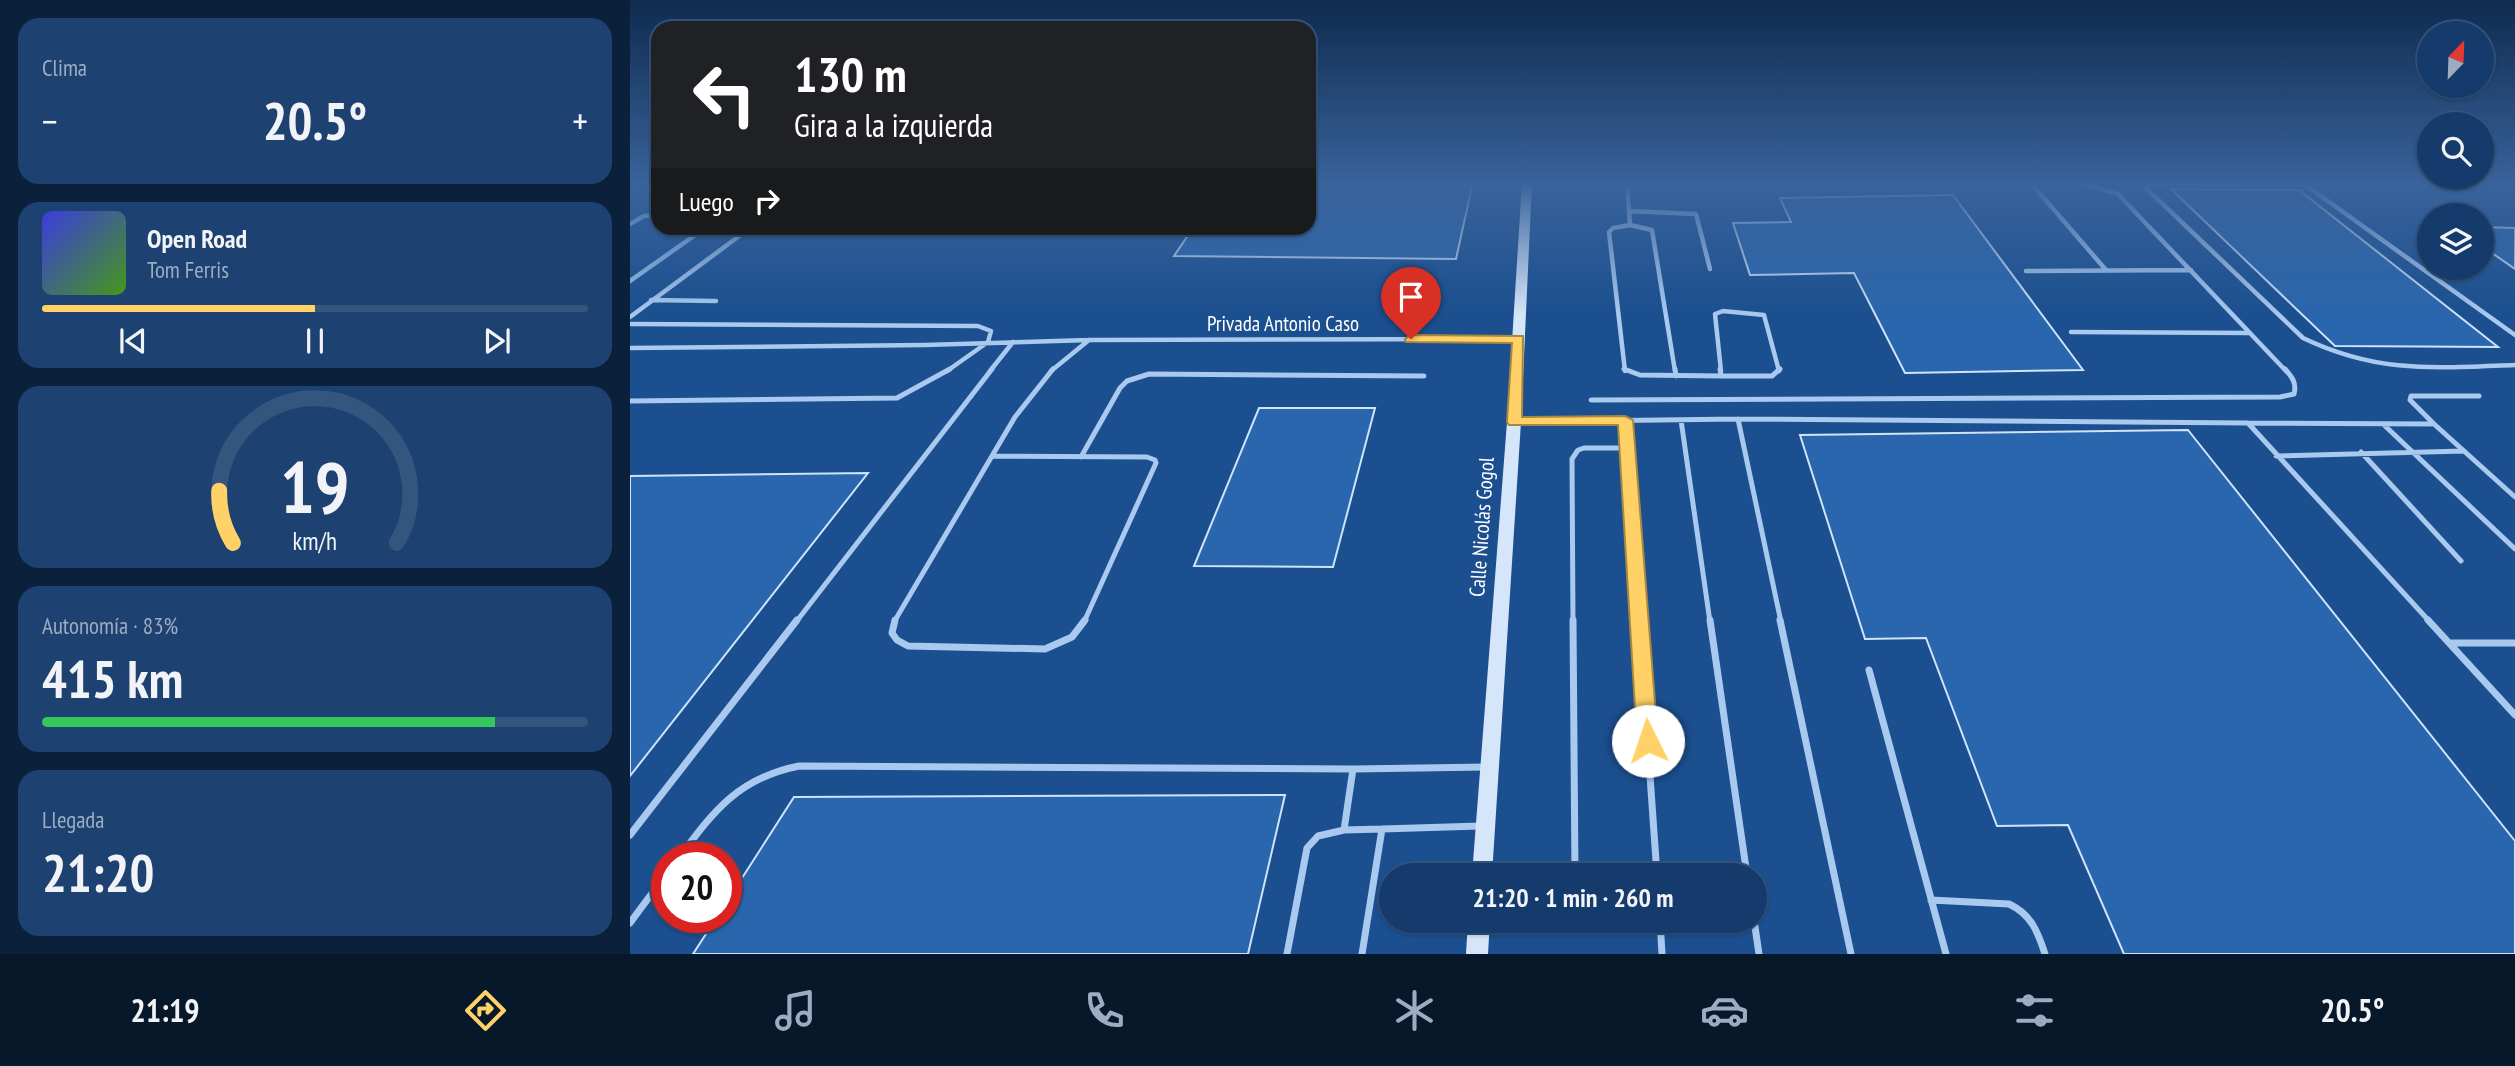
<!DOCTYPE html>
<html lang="es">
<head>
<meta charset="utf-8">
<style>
	:root { --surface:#143b6b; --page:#1d4271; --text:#f1f3f6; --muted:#9dadc1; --line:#33557e; --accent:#ffd166 }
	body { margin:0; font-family:"PT Sans Narrow",sans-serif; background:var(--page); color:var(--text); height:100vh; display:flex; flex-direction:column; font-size:26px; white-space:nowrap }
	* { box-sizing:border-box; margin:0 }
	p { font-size:23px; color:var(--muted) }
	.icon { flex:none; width:38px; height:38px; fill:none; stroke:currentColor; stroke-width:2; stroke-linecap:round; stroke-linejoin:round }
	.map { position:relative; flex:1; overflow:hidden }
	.panel { display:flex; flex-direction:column; gap:18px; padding:18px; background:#0b203b; width:630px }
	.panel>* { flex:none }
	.hud { position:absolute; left:21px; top:21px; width:665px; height:214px; border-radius:21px; box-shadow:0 2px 5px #0004,0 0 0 2px var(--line); background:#202124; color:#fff; overflow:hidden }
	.needle { width:46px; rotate:23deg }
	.controls { position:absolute; left:1787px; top:21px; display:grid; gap:14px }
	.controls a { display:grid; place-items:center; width:77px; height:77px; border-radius:50%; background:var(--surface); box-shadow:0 2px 5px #0004,0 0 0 2px var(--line); font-size:35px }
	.speed { position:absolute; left:21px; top:842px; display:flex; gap:14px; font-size:35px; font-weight:700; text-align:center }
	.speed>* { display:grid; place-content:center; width:91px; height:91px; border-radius:50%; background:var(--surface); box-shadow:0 2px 5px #0004,0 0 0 2px var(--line); line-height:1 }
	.speed .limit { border:10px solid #d22; background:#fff; color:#111 }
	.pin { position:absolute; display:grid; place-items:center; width:60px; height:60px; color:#fff; margin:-72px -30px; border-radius:50% 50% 50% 0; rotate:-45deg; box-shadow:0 0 7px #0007 }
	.pin .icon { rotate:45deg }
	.me { position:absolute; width:77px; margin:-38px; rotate:356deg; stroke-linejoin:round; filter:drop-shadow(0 0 5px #0008) }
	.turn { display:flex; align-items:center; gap:24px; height:147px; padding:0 28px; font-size:32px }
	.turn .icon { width:91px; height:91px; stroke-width:2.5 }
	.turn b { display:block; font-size:49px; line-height:60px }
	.then { display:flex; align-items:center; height:66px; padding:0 28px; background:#0003; gap:14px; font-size:26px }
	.big { font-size:52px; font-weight:700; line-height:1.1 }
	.panel .widget { flex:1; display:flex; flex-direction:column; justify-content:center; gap:10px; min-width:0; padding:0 24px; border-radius:21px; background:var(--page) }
	.panel .dial { align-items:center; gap:0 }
	.dial svg { height:182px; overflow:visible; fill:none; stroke:var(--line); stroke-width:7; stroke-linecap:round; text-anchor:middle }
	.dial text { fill:var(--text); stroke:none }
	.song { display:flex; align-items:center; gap:21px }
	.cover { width:84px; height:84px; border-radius:10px; background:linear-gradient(135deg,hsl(240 70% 55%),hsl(100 70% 35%)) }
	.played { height:7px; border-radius:4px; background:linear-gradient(90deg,var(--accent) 50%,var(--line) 50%) }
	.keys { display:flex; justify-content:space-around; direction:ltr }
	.heat { display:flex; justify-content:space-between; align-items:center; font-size:38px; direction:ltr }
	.charge { height:10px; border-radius:5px; background:linear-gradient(90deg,#34c759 83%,var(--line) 0) }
	.trip { position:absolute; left:749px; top:863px; width:388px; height:70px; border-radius:35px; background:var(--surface); box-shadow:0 2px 5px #0004,0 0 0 2px var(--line); font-weight:700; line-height:70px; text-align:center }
	.tab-bar { display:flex; height:112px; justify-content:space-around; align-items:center; background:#08182b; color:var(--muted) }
	.tab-bar .icon { width:49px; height:49px }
	.tab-bar .current { color:var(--accent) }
	.tab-bar b { font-size:32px; color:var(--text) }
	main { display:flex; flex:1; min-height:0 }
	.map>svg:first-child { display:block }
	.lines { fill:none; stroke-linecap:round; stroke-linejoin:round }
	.stream { stroke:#9cc4f0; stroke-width:4.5 }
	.building { fill:#2a66ad; stroke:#cfe3fa; stroke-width:2 }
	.lane-far2 { stroke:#a9c9ee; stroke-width:4.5 }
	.lane-far1 { stroke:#a9c9ee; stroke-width:5 }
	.lane { stroke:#a9c9ee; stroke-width:7 }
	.secondary { fill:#d6e6fa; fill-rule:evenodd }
	.route { fill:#ffd166; stroke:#a68842; stroke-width:2 }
	.labels { text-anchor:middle; stroke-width:7; stroke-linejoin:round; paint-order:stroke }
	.street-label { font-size:21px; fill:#fff; stroke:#1b4f8f }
</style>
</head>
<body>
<main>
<section class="panel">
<div class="widget"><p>Clima</p>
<div class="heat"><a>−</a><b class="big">20.5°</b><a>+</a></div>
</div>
<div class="widget">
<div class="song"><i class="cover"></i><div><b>Open Road</b><p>Tom Ferris</p></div></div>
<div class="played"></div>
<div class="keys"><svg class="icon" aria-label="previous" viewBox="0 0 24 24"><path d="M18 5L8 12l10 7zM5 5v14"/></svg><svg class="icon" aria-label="pause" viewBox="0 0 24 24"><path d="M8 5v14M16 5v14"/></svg><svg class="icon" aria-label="next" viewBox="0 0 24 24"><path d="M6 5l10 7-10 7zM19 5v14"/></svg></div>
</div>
<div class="widget dial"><svg viewBox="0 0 100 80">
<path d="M14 69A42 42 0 1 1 86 69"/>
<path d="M14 69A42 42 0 0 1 8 46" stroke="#ffd166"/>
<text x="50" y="56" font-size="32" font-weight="700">19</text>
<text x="50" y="72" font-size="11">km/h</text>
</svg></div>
<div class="widget"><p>Autonomía · 83%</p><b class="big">415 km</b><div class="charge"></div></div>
<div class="widget"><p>Llegada</p><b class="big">21:20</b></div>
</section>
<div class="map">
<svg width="1885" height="954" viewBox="0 0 1885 954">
	<rect width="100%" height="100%" fill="#1b4f8f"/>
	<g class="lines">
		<path class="stream" d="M 0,281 L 75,228"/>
	</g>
	<path class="building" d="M 679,182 L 843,182 L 826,259 L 544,256 L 563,228 L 679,228 Z
		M 1541,189 L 1669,190 L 1868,347 L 1705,346 Z
		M 1323,195 L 1453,370 L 1275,373 L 1224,273 L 1120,275 L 1103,223 L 1161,222 L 1150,198 Z
		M 1852,227 L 1885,228 L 1885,269 L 1852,246 Z
		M 629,408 L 745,408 L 703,567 L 564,566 Z
		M 1558,430 L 1885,841 L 1885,954 L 1494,954 L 1438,825 L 1367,826 L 1296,638 L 1235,639 L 1170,435 Z
		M 238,473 L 0,776 L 0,476 Z
		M 655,795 L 618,954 L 63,954 L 87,917 L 96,917 L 96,903 L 164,797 Z"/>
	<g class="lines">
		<path class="lane-far2" d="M 1375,182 L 1446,183 L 1487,193 L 1656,371
			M 1400,182 L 1476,270
			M 1674,184 L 1885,335
			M 1676,185 L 1523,184 L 1515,187 L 1673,338 C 1748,374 1805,368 1885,365
			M 999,211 L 1066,214 L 1080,269
			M 0,224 L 14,216 L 28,215
			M 1000,225 L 1022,230 L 1045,371
			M 1396,271 L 1561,270
			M 21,300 L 86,301
			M 0,317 L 120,228
			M 0,324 L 348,326 L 361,331 L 358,342 L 317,371
			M 1441,332 L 1620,333
			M 0,348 L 295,345 L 459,340 L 888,339
			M 360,371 L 383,342
			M 421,371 L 459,340
			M 995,371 L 979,232 L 983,228 L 1000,225 L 997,182
			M 1091,371 L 1085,314 L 1093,311 L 1134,315 L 1149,371"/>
		<path class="lane-far1" d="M 994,369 L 1010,375 L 1091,376
			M 1045,369 L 1046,376
			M 1090,369 L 1091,376
			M 1091,376 L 1142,376 L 1150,369
			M 961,400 L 1650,397 L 1664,394 C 1667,383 1662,377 1655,369
			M 0,401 L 267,398 L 320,369
			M 1108,419 L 1151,622
			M 995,420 L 1009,622
			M 1051,420 L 1080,622
			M 884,422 L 1108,419 L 1618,423 L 1800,622
			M 1618,423 L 1804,424 L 1885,497
			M 1753,424 L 1885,549
			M 1804,424 L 1780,400 L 1781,396 L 1849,396
			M 1731,452 L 1831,561
			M 363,456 L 517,457 L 525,460 L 526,463 L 454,622
			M 1646,456 L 1834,451
			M 451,457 L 490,388 L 497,381 L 519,374 L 794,376
			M 166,622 L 362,369
			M 264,622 L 385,417 L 423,369
			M 943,622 L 942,459 L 948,450 L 954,448 L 997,448"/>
		<path class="lane" d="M 265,620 L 262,633 L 267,640 L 278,646 L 415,649 L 442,637 L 455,620
			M 943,620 L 945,875
			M 1009,620 L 1027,875
			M 1080,620 L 1117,875
			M 1150,620 L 1221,954
			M 1798,620 L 1885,715
			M 1822,643 L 1885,643
			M 1239,670 L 1316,954
			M 752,829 L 850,826
			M 714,830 L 752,829 L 732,954
			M 0,835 L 167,620
			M 49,858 C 84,810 109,778 169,766 L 723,769 L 857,767
			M 1301,900 L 1379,904 C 1401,914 1408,932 1415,954
			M 1030,920 L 1032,954
			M 1124,920 L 1129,954
			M 0,923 L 37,873
			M 657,954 L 677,848 L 688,836 L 714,830 L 723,769"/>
		<path class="secondary" d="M 892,182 L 902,182 L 891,422 L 862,875 L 842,875 L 877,422 Z
			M 838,920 L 860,920 L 858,954 L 836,954 Z"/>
	</g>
	<linearGradient id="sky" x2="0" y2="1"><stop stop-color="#0f2b4f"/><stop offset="0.58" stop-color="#39639b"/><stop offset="1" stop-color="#39639b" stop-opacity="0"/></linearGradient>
	<rect width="1885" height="316" fill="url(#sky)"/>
	<path class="route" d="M 781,335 L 893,336 L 892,417 L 995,416 L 1003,420 L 1028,741 L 1025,748 L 1018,750 L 1010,748 L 1007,741 L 988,425 L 879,425 L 877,422 L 882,343 L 776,342 L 775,339 Z"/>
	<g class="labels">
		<g class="street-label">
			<text x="653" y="331">Privada Antonio Caso</text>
			<text transform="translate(852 527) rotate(-86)" y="7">Calle Nicolás Gogol</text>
		</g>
	</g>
</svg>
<div class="controls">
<a><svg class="needle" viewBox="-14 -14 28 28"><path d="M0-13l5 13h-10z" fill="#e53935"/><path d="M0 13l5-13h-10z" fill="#9dadc1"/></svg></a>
<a><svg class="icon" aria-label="search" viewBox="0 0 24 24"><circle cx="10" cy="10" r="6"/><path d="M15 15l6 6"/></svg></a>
<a><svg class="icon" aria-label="layers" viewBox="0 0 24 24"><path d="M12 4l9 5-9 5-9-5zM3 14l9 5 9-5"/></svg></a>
</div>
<div class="speed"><div class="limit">20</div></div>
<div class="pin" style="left:781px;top:339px;background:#d93025"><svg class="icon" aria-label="arrive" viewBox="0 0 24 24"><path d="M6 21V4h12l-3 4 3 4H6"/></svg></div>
<svg class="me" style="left:1018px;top:741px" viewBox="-20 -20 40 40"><circle r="19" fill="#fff"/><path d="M0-13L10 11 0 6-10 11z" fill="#ffd166"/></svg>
<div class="trip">21:20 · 1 min · 260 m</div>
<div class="hud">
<div class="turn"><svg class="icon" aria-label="left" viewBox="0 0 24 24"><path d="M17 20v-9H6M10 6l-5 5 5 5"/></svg><div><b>130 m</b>Gira a la izquierda</div></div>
<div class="then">Luego<svg class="icon" aria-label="right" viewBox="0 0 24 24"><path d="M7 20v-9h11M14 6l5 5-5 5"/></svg></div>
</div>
</div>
</main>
<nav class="tab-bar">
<b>21:19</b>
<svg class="icon current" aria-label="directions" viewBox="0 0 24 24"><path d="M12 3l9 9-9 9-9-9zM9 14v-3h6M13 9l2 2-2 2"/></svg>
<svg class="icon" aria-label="music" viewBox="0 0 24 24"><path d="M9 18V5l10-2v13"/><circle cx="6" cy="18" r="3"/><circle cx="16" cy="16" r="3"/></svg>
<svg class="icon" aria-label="phone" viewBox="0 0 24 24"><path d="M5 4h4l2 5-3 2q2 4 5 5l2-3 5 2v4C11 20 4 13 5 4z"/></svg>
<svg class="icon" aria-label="climate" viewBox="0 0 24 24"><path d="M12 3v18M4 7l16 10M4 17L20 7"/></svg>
<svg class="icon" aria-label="car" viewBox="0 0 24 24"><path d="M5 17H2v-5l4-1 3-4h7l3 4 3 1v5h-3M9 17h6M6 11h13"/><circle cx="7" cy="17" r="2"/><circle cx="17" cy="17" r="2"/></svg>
<svg class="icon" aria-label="filters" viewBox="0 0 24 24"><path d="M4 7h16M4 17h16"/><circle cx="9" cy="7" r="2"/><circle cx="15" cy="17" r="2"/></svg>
<b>20.5°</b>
</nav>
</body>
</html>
